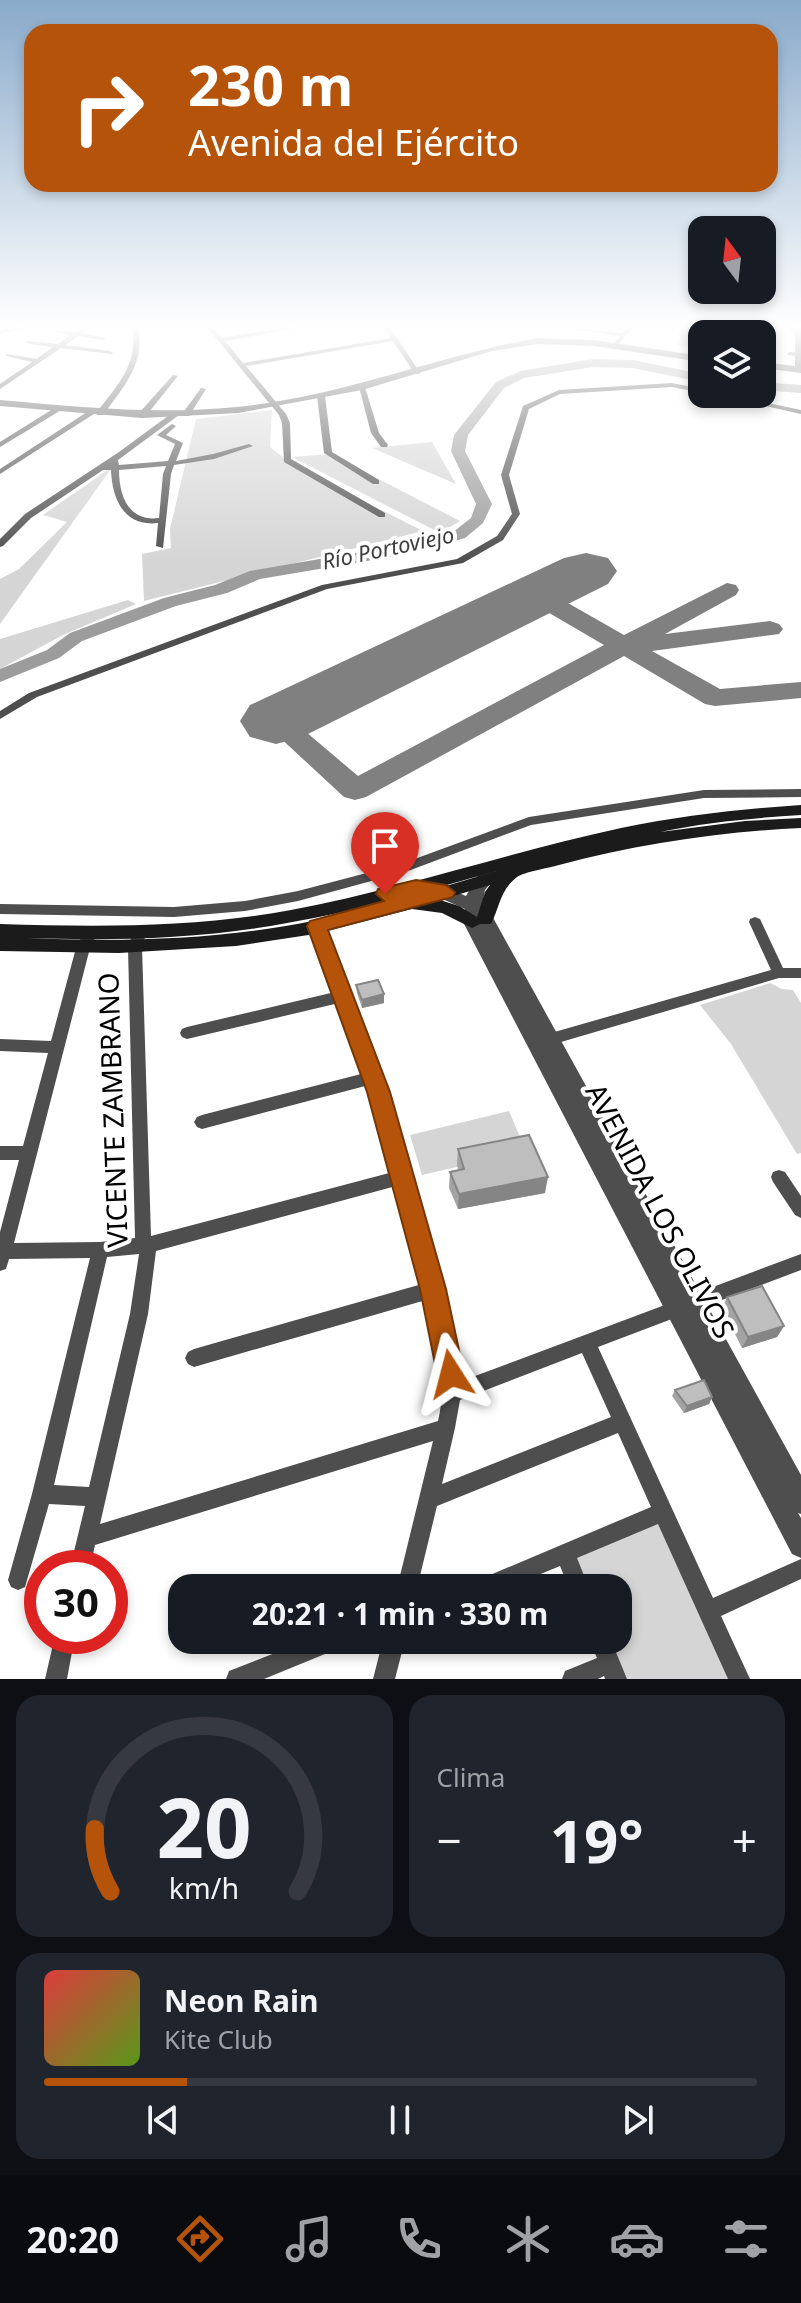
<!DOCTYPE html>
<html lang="es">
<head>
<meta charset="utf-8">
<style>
	:root { --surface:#171b24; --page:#20242c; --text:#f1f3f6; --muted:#9ea1a6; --line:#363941; --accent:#b45309 }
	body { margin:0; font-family:"Noto Sans",sans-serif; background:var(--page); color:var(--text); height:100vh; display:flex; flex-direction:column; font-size:30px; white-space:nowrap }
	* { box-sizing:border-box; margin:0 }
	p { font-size:26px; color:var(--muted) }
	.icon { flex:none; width:44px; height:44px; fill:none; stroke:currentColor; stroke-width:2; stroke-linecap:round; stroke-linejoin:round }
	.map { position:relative; height:1679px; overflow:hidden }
	.sheet { display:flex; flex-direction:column; gap:16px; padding:16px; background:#0d0f14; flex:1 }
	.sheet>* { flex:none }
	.banner { position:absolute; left:24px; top:24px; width:754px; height:168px; border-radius:24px; box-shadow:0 4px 12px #0003; background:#b45309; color:#fff; overflow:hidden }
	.needle { width:52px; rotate:345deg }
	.fabs { position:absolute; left:688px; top:216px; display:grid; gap:16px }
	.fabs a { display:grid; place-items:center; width:88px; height:88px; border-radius:16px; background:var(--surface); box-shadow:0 4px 12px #0003; font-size:40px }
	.speed { position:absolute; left:24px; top:1550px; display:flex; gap:16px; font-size:40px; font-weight:700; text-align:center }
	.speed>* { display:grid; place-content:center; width:104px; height:104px; border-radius:50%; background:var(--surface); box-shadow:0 4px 12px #0003; line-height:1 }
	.speed .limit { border:12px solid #d22; background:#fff; color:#111 }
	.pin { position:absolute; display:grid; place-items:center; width:68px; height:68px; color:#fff; margin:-82px -34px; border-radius:50% 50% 50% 0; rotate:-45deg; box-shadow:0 0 8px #0007 }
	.pin .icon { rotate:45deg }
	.me { position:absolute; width:88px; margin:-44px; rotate:351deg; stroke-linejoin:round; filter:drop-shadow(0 0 6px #0008) }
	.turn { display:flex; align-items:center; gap:28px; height:168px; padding:0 32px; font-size:36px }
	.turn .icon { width:104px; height:104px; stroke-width:2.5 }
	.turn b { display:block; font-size:56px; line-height:68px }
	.big { font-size:60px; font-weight:700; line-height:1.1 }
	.sheet .card { flex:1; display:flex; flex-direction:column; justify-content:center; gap:12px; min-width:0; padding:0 28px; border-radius:24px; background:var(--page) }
	.sheet .dial { align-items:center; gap:0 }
	.dial svg { height:208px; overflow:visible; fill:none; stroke:var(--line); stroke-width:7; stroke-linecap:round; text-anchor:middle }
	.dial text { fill:var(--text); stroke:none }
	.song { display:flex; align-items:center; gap:24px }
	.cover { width:96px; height:96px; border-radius:12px; background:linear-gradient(135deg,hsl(0 70% 55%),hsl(90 70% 35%)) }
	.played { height:8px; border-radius:4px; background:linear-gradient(90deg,var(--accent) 20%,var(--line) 20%) }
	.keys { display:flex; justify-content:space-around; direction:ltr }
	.heat { display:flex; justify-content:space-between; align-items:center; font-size:44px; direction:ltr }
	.sheet .tiles { flex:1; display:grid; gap:16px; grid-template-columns:1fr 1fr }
	.card:last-child { grid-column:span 2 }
	.trip { position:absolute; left:168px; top:1574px; width:464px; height:80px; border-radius:24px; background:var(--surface); box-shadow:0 4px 12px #0003; font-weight:700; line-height:80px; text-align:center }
	.tabs { display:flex; height:128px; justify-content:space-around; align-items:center; background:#090b0e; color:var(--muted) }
	.tabs .icon { width:56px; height:56px }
	.tabs .active { color:var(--accent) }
	.tabs b { font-size:36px; color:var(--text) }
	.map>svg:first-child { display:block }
	.green { fill:#d5d5d5 }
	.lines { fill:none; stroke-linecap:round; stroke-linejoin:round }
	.river { fill:#9c9c9c; fill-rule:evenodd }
	.taxiway { fill:#808080; fill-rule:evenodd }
	.runway { fill:#808080; fill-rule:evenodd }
	.minor { fill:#4e4e4e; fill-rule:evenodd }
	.tertiary { fill:#4e4e4e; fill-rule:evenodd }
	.secondary { fill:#1b1b1b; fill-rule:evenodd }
	.wall { fill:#a3a3a3 }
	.shaded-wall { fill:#858585 }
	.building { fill:#bebebe; stroke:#858585; stroke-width:2 }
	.route { fill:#b45309; stroke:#753606; stroke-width:2 }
	.labels { text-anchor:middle; stroke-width:8; stroke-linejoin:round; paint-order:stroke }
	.far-water-label { font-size:22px; font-style:italic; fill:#3d3d3d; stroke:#fff }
	.near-street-label { font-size:28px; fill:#000; stroke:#fff }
</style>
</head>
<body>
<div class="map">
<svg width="801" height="1679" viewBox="0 0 801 1679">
	<rect width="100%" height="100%" fill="#fff"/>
	<path class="green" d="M 679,327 L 721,327 L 718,334 L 702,334 L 702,351 L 677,345 Z
		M 272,410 L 270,447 L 294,466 L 423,531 L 144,601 L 142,554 L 171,548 L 170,529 L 196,419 Z
		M 432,442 L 456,484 L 372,448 Z
		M 330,454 L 460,521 L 440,533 L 292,457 Z
		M 113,466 L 0,624 L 0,579 L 19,569 L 67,522 L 43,515 Z
		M 128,600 L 136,604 L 63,635 L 0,669 L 0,639 Z
		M 770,983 L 782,989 L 793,990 L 801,1003 L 801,1153 L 797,1154 L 731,1044 L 700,1005 Z
		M 509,1111 L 526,1151 L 422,1175 L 410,1135 Z
		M 659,1523 L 728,1679 L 626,1679 L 610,1640 L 618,1640 L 618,1588 L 588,1588 L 576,1558 Z"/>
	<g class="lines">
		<path class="river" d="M 593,359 L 633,360 L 702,374 L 702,382 L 633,368 L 593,367 L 524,378 L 504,388 L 468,435 L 465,451 L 492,504 L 483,523 L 465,538 L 408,554 L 260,579 L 227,593 L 176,606 L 82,641 L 59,658 L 0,682 L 0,669 L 47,650 L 70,633 L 164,598 L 215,585 L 250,571 L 407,544 L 453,532 L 471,518 L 476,504 L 451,451 L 454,435 L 496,382 L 521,371 Z
			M 762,382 L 801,385 L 801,393 L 762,390 Z"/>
		<path class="taxiway" d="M 727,583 L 736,585 L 739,590 L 736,595 L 665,634 L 770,621 L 779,624 L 783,629 L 779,634 L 652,651 L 720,689 L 801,682 L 801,698 L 715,706 L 705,704 L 624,656 L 366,797 L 355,800 L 344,797 L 262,721 L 266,715 L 276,712 L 286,715 L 358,776 L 604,645 L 527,600 L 524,595 L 527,590 L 545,590 L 624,635 Z"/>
		<path class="runway" d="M 586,553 L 608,558 L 617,571 L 608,584 L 302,737 L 276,744 L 250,737 L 240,721 L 250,705 L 564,558 Z"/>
		<path class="minor" d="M 16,327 L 33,327 L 0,334 L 0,330 Z
			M 82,327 L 90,327 L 82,333 L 106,338 L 103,340 L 78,336 L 65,345 L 110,351 L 113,353 L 112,354 L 61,348 L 0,389 L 0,384 L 32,362 L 6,356 L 6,354 L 37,359 L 53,347 L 29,344 L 26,342 L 27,341 L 58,344 L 71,335 L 55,332 L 55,330 L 76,332 Z
			M 132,327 L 138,327 C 146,363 123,388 103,415 L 97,415 L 96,413 C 116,387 140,363 132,327 Z
			M 207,327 L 214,327 L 222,338 L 286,327 L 303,327 L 225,341 L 243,363 L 391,338 L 384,327 L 390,327 L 420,373 L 419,374 L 415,374 L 393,341 L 246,366 L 286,414 L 290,423 L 291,459 L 385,513 L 385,517 L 379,517 L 284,462 L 282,423 L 279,415 Z
			M 626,327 L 633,327 L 615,348 L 612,346 L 620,336 L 576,330 L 579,328 L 622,333 Z
			M 793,327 L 801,328 L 801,332 L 787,329 Z
			M 790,352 L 801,353 L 801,357 L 788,355 L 787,354 Z
			M 173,375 L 178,376 L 145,417 L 139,417 L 139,413 Z
			M 672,383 L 702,389 L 702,393 L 672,387 L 560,394 L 529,409 L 509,475 L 520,514 L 503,540 L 463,563 L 327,589 L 37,697 L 0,719 L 0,711 L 29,693 L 322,585 L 457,559 L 497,536 L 512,514 L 501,475 L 523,406 L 559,390 Z
			M 362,385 L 365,387 L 379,433 L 388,445 L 387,447 L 381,447 L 371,433 L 359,387 Z
			M 201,388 L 206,389 L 189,416 L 183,416 L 182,414 Z
			M 321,394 L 325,396 L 332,452 L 379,480 L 379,484 L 373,484 L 324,453 L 317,396 Z
			M 712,394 L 725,394 L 801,410 L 801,414 Z
			M 56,407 L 63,409 L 0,447 L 0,442 Z
			M 90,410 L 97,412 L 0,474 L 0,469 Z
			M 172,413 L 179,415 L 118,460 L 119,465 L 168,461 L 175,444 L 157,435 L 172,424 L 176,426 L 166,435 L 183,443 L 176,461 L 213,454 L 249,444 L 253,446 L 214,459 L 174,465 L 171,474 L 163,548 L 156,546 L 158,523 C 124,527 112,499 111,470 L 103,470 L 31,518 L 3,546 L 0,547 L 0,539 L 25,514 L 119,452 ZM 166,466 L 163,474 L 159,518 C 128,522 119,495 119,470 Z
			M 801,789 L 801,797 L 704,798 L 531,825 L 408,871 L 298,901 L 245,911 L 174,917 L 0,914 L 0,904 L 174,907 L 245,901 L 298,891 L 401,864 L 529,817 L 704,790 Z
			M 755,917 L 760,919 L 783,968 L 801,968 L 801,978 L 779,978 L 544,1047 L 539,1045 L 537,1041 L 539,1037 L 544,1035 L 771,970 L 749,922 L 750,919 Z
			M 317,921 L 322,923 L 323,926 L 386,1092 L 442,1289 L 457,1351 L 459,1382 L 801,1254 L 801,1270 L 598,1347 L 713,1598 L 801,1559 L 801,1579 L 721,1616 L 750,1679 L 728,1679 L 658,1524 L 577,1558 L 589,1588 L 569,1588 L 560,1566 L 507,1588 L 473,1588 L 476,1581 L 651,1507 L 618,1433 L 437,1506 L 417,1588 L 397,1588 L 433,1441 L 95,1545 L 90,1568 L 70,1568 L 85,1506 L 49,1504 L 25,1587 L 18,1590 L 11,1587 L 8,1580 L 32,1494 L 90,1258 L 9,1259 L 6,1269 L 0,1271 L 0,1232 L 19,1160 L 0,1160 L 0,1146 L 23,1146 L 48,1053 L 0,1051 L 0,1039 L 51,1041 L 76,948 L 83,934 L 93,934 L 95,938 L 90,948 L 14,1243 L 100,1242 L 135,1238 L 128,947 L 133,933 L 143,933 L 145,937 L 142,947 L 151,1236 L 393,1172 L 369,1085 L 202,1129 L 197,1127 L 194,1122 L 197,1117 L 202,1115 L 365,1073 L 339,1003 L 187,1039 L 182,1037 L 180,1033 L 182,1029 L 187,1027 L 335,992 L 311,926 L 312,923 ZM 396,1186 L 422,1284 L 194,1349 L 188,1352 L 185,1358 L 188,1364 L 194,1367 L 426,1300 C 436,1339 448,1380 438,1421 L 100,1524 L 148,1314 L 156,1251 ZM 139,1254 L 130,1314 L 89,1487 L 54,1485 L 107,1257 ZM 582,1353 L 611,1417 L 442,1484 L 455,1428 L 460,1400 Z
			M 779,1170 L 785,1172 L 801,1196 L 801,1218 L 795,1215 L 773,1182 L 771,1177 L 773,1172 Z
			M 55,1636 L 75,1636 L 67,1679 L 45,1679 Z
			M 308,1640 L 346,1640 L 342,1647 L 264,1679 L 226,1679 L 229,1671 Z
			M 383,1640 L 405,1640 L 395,1679 L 373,1679 Z
			M 589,1640 L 611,1640 L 627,1679 L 605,1679 L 604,1676 L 598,1679 L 562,1679 L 565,1671 L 597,1658 Z"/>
		<path class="tertiary" d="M 795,327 L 801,327 L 801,373 L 762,368 L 762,362 L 795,366 Z
			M 538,338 L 594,340 L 702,356 L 702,362 L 594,346 L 538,344 L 492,351 L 362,390 L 238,413 L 142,418 L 0,406 L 0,400 C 79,407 157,415 236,407 C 340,397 436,356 538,338 Z
			M 490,868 L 498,874 L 485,890 L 482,905 L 491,914 L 801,1475 L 801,1514 L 798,1513 L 801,1518 L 801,1558 L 792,1554 L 463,922 L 465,909 L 429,893 L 427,889 L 429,885 L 435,883 L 466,896 L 478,875 Z"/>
		<path class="secondary" d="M 801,805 L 801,815 C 754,818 707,822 660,832 L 745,821 L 801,818 L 801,828 C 719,832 638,844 559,865 C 549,868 524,872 517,877 C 500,890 500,906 491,924 L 480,924 L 472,928 L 442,913 L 412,909 L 315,934 L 236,946 L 119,953 L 0,951 L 0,924 C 97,927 195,928 291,910 C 402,889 510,852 621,828 C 680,816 740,809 801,805 ZM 500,870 C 439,888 379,907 317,920 C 222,940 123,942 26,938 C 113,941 201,939 287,923 C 359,911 429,890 500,870 ZM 490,885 L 485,892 L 477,917 L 459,906 L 440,900 Z"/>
	</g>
	<path class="wall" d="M 356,985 L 384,994 L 384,1003 L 362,1008 L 357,993 Z
		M 458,1149 L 545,1193 L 458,1209 L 449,1188 L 450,1172 L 458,1170 L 457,1164 Z
		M 727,1297 L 784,1326 L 777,1337 L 742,1348 L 722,1308 Z
		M 675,1390 L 712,1397 L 709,1404 L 684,1413 L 672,1396 Z"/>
	<path class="shaded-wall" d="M 384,994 L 384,1003 L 362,1008 L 362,1000 Z
		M 548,1177 L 545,1193 L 458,1209 L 459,1194 Z
		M 784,1326 L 777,1337 L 742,1348 L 748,1337 Z
		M 712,1397 L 709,1404 L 684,1413 L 687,1406 Z"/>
	<path class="building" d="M 378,980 L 384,994 L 362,1000 L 356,985 Z
		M 529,1135 L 548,1177 L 459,1194 L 450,1172 L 464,1169 L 458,1149 Z
		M 762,1286 L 784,1326 L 748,1337 L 727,1297 Z
		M 704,1380 L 712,1397 L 687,1406 L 675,1390 Z"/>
	<linearGradient id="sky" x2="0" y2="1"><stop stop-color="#89aaca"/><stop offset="0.58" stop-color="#fff"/><stop offset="1" stop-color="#fff" stop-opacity="0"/></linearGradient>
	<rect width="801" height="562" fill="url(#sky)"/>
	<path class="route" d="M 416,880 L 446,885 L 455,892 L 453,897 L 328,930 L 390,1092 L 446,1289 L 464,1374 L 460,1384 L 451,1388 L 441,1384 L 437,1374 L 420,1289 L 367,1092 L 307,926 L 310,921 L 384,901 L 376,894 L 378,889 Z"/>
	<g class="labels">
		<g class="far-water-label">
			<text transform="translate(388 548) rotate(-12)" y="8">Río Portoviejo</text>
		</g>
		<g class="near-street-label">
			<text transform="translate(113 1110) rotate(-92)" y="10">VICENTE ZAMBRANO</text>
			<text transform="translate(660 1211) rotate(62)" y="10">AVENIDA LOS OLIVOS</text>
		</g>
	</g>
</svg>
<div class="fabs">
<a><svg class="needle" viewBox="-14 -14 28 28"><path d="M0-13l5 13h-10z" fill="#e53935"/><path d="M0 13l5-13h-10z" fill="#9ea1a6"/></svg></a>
<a><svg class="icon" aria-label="layers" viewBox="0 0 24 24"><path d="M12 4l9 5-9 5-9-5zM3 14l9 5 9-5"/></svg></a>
</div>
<div class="speed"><div class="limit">30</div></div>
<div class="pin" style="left:385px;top:894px;background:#d93025"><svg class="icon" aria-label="arrive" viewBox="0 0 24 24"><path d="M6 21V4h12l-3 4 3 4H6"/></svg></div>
<svg class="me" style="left:451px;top:1374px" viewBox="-20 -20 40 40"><path d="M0-17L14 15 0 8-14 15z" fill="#b45309" stroke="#fff" stroke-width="4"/></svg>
<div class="trip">20:21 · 1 min · 330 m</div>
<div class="banner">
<div class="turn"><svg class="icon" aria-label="right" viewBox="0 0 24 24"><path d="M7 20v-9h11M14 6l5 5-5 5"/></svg><div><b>230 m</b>Avenida del Ejército</div></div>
</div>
</div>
<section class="sheet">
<div class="tiles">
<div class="card dial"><svg viewBox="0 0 100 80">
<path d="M14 69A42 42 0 1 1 86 69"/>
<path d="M14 69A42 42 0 0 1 8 45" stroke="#b45309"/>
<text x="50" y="56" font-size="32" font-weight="700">20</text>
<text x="50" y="72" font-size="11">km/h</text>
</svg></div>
<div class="card"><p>Clima</p>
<div class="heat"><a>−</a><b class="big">19°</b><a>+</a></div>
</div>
<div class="card">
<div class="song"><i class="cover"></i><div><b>Neon Rain</b><p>Kite Club</p></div></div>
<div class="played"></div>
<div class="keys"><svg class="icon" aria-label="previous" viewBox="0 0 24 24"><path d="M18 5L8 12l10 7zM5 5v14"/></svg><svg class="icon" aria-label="pause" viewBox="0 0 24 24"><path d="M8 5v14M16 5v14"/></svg><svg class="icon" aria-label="next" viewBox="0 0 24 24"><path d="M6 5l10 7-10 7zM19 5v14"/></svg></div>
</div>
</div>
</section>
<nav class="tabs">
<b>20:20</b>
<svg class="icon active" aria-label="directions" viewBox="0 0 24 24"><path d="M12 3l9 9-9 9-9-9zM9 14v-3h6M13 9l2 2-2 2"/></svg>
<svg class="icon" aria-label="music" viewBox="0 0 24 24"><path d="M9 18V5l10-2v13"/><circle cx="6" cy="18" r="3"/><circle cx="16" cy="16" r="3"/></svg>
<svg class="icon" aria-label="phone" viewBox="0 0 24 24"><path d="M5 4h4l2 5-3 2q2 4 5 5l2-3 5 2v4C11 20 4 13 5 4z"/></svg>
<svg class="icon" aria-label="climate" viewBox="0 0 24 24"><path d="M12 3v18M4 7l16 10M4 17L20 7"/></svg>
<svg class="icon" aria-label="car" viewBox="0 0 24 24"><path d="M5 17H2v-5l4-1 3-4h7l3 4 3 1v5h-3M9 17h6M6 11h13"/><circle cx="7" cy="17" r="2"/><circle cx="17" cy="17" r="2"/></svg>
<svg class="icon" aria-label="filters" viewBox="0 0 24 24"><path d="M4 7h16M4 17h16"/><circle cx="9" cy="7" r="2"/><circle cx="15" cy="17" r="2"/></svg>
</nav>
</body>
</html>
